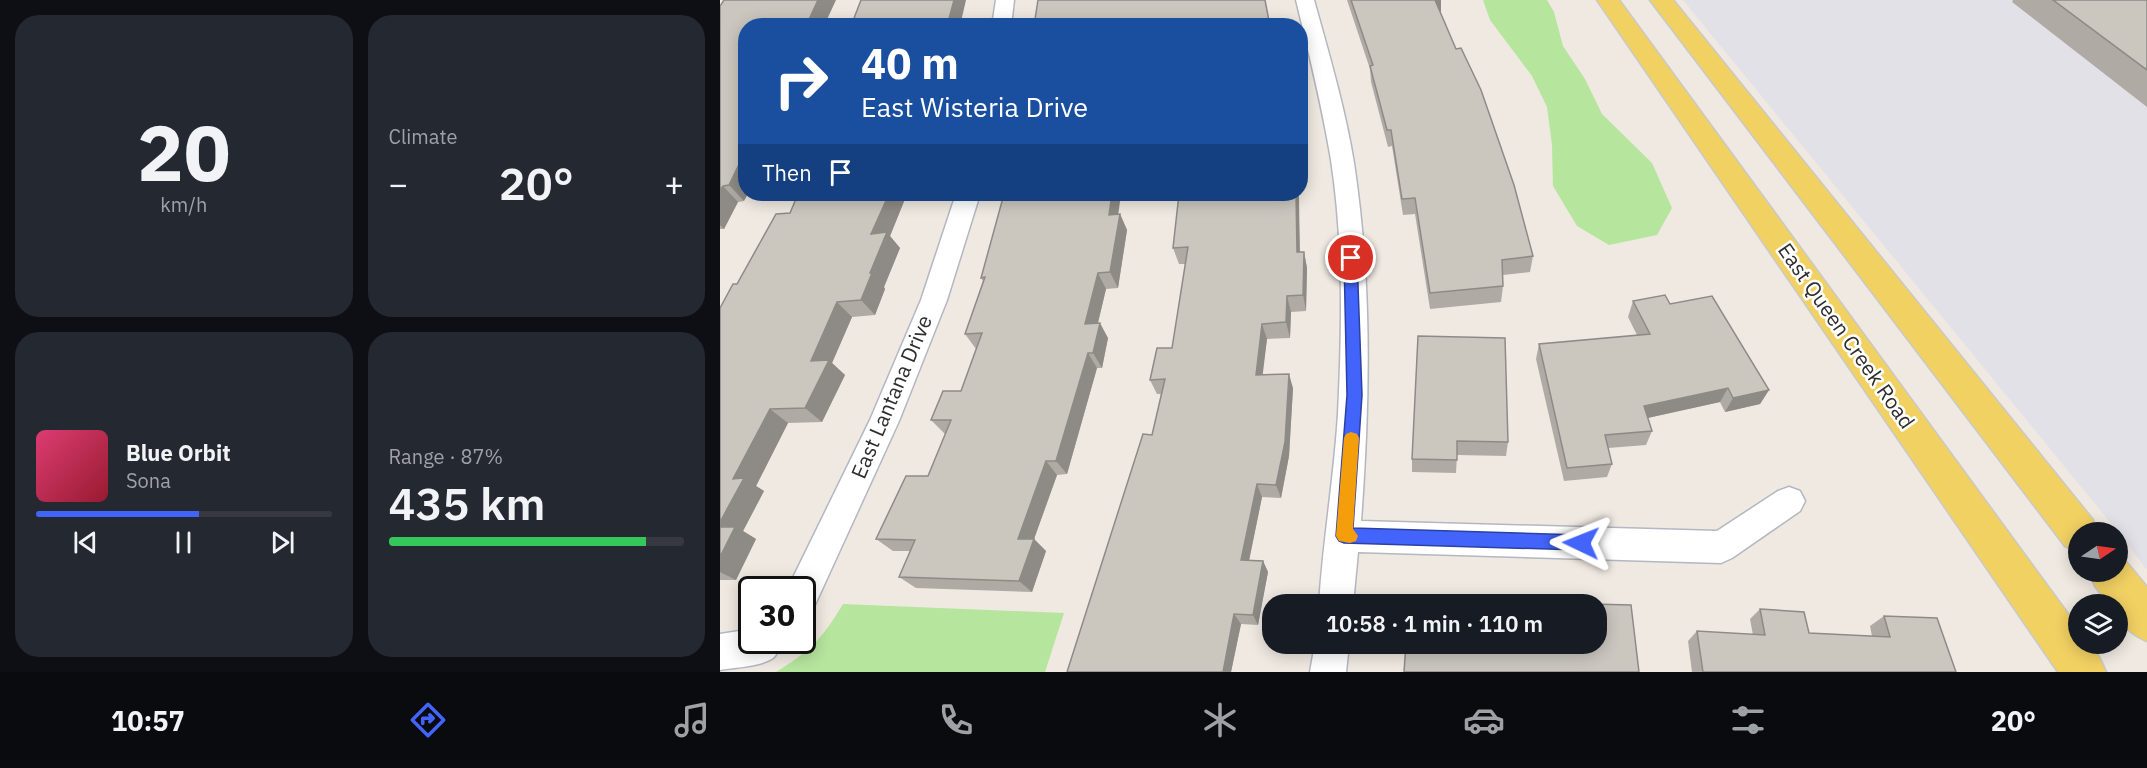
<!DOCTYPE html>
<html lang="en">
<head>
<meta charset="utf-8">
<style>
	:root { --surface:#171b24; --page:#242831; --text:#f1f3f6; --muted:#9ea1a6; --line:#363941; --accent:#4264fb }
	body { margin:0; font-family:"IBM Plex Sans",sans-serif; background:var(--page); color:var(--text); height:100vh; display:flex; flex-direction:column; font-size:22px; white-space:nowrap }
	* { box-sizing:border-box; margin:0 }
	p { font-size:20px; color:var(--muted) }
	.icon { flex:none; width:33px; height:33px; fill:none; stroke:currentColor; stroke-width:2; stroke-linecap:round; stroke-linejoin:round }
	.map { position:relative; flex:1; overflow:hidden }
	.sheet { display:flex; flex-direction:column; gap:15px; padding:15px; background:#0d0f14; width:720px }
	.sheet>* { flex:none }
	.banner { position:absolute; left:18px; top:18px; width:570px; height:183px; border-radius:24px; box-shadow:0 3px 15px #0003; background:#1a4fa0; color:#fff; overflow:hidden }
	.needle { width:39px; rotate:77deg }
	.controls { position:absolute; left:1348px; top:522px; display:grid; gap:12px }
	.controls a { display:grid; place-items:center; width:60px; height:60px; border-radius:50%; background:var(--surface); box-shadow:0 3px 15px #0003; font-size:30px }
	.speed { position:absolute; left:18px; top:576px; display:flex; gap:12px; font-size:30px; font-weight:700; text-align:center }
	.speed>* { display:grid; place-content:center; width:78px; height:78px; border-radius:50%; background:var(--surface); box-shadow:0 3px 15px #0003; line-height:1 }
	.speed .limit { border:3px solid #111; border-radius:9px; background:#fff; color:#111 }
	.pin { position:absolute; display:grid; place-items:center; width:51px; height:51px; color:#fff; margin:-26px; border:3px solid #fff; border-radius:50%; box-shadow:0 2px 6px #0007 }
	.me { position:absolute; width:66px; margin:-33px; rotate:272deg; stroke-linejoin:round; filter:drop-shadow(0 0 4px #0008) }
	.turn { display:flex; align-items:center; gap:21px; height:126px; padding:0 24px; font-size:27px }
	.turn .icon { width:78px; height:78px; stroke-width:2.5 }
	.turn b { display:block; font-size:42px; line-height:51px }
	.then { display:flex; align-items:center; height:57px; padding:0 24px; background:#0003; gap:12px; font-size:22px }
	.big { font-size:45px; font-weight:600; line-height:1.1 }
	.sheet .card { flex:1; display:flex; flex-direction:column; justify-content:center; gap:9px; min-width:0; padding:0 21px; border-radius:24px; background:var(--page) }
	.sheet .dial { align-items:center; gap:0 }
	.dial b { font-size:78px; line-height:1 }
	.song { display:flex; align-items:center; gap:18px }
	.cover { width:72px; height:72px; border-radius:9px; background:linear-gradient(135deg,hsl(340 70% 55%),hsl(350 70% 35%)) }
	.played { height:6px; border-radius:3px; background:linear-gradient(90deg,var(--accent) 55%,var(--line) 55%) }
	.keys { display:flex; justify-content:space-around; direction:ltr }
	.heat { display:flex; justify-content:space-between; align-items:center; font-size:33px; direction:ltr }
	.charge { height:9px; border-radius:4px; background:linear-gradient(90deg,#34c759 87%,var(--line) 0) }
	.sheet .tiles { flex:1; display:grid; gap:15px; grid-template-columns:repeat(2,1fr) }
	.trip { position:absolute; left:542px; top:594px; width:345px; height:60px; border-radius:24px; background:var(--surface); box-shadow:0 3px 15px #0003; font-weight:600; line-height:60px; text-align:center }
	.dock { display:flex; height:96px; justify-content:space-around; align-items:center; background:#090b0e; color:var(--muted) }
	.dock .icon { width:42px; height:42px }
	.dock .active { color:var(--accent) }
	.dock b { font-size:27px; color:var(--text) }
	main { display:flex; flex:1; min-height:0 }
	.map>svg:first-child { display:block }
	.industrial { fill:#e3e1e8 }
	.green { fill:#b6e59e }
	.lines { fill:none; stroke-linecap:round; stroke-linejoin:round }
	.street-casing { stroke:#b4b7c1; stroke-width:3 }
	.primary-casing { stroke:#c9c9c9; stroke-width:3 }
	.street { fill:#fff; fill-rule:evenodd }
	.primary { fill:#f2d163; fill-rule:evenodd }
	.wall { fill:#afaba4 }
	.shaded-wall { fill:#8e8b86 }
	.building { fill:#cbc7bf; stroke:#8e8b86; stroke-width:1.5 }
	.route { fill:#4264fb; stroke:#2b41a3; stroke-width:1.5 }
	.slow { fill:#f59e0b }
	.labels { text-anchor:middle; stroke-width:5; stroke-linejoin:round; paint-order:stroke }
	.street-label { font-size:21px; fill:#2e2e2e; stroke:#fff }
</style>
</head>
<body>
<main>
<section class="sheet">
<div class="tiles">
<div class="card dial"><b>20</b><p>km/h</p></div>
<div class="card"><p>Climate</p>
<div class="heat"><a>−</a><b class="big">20°</b><a>+</a></div>
</div>
<div class="card">
<div class="song"><i class="cover"></i><div><b>Blue Orbit</b><p>Sona</p></div></div>
<div class="played"></div>
<div class="keys"><svg class="icon" aria-label="previous" viewBox="0 0 24 24"><path d="M18 5L8 12l10 7zM5 5v14"/></svg><svg class="icon" aria-label="pause" viewBox="0 0 24 24"><path d="M8 5v14M16 5v14"/></svg><svg class="icon" aria-label="next" viewBox="0 0 24 24"><path d="M6 5l10 7-10 7zM19 5v14"/></svg></div>
</div>
<div class="card"><p>Range · 87%</p><b class="big">435 km</b><div class="charge"></div></div>
</div>
</section>
<div class="map">
<svg width="1427" height="672" viewBox="0 0 1427 672">
	<rect width="100%" height="100%" fill="#efe9e1"/>
	<path class="industrial" d="M 963,0 L 1427,0 L 1427,570 L 1398,532 Z"/>
	<path class="green" d="M 763,0 L 827,0 L 834,12 L 843,46 L 865,79 L 882,114 L 932,163 L 952,208 L 937,235 L 889,245 L 857,226 L 833,186 L 832,145 L 827,107 L 812,76 L 770,20 Z
		M 123,604 L 344,613 L 325,672 L 56,672 C 90,651 102,639 123,604 Z"/>
	<g class="lines">
		<defs>
			<path id="street" d="M 276,0 L 294,0 L 291,26 L 272,26 Z
				M 576,0 L 594,0 C 609,54 625,108 634,163 C 652,282 650,402 641,521 L 997,531 L 1058,491 L 1069,487 L 1080,491 L 1085,501 L 1080,511 L 1012,558 L 1001,563 L 638,552 L 633,604 L 599,604 C 603,541 614,478 618,414 C 622,330 624,244 611,160 C 602,106 589,53 576,0 Z
				M 236,194 L 260,194 L 227,300 L 179,421 L 94,607 L 82,612 L 82,590 L 67,590 L 150,420 L 201,300 Z
				M 32,629 L 32,640 L 62,640 C 60,646 58,654 53,658 C 40,667 16,667 0,670 L 0,634 Z
				M 595,644 L 629,644 L 626,672 L 590,672 Z"/>
			<path id="primary" d="M 877,0 L 899,0 L 1359,629 L 1359,644 L 1370,644 L 1379,657 L 1386,672 L 1338,672 Z
				M 930,0 L 953,0 L 1373,520 L 1378,532 L 1359,532 L 1359,552 L 1345,546 Z
				M 1398,556 L 1403,558 L 1427,587 L 1427,641 C 1410,634 1398,624 1398,604 L 1389,604 L 1375,586 L 1369,572 L 1398,572 Z"/>
		</defs>
		<use href="#street" class="street-casing"/>
		<use href="#primary" class="primary-casing"/>
		<use href="#street" class="street"/>
		<use href="#primary" class="primary"/>
	</g>
	<path class="wall" d="M 627,0 L 721,0 L 721,16 L 813,256 L 810,272 L 783,275 L 783,286 L 781,302 L 710,309 L 695,214 L 683,215 L 672,146 L 668,147 L 651,82 L 650,69 Z
		M 1293,0 L 1427,0 L 1427,107 L 1292,2 Z
		M 0,6 L 24,201 L 18,202 L 4,229 L 0,229 Z
		M 78,194 L 187,194 L 170,236 L 180,248 L 164,287 L 165,289 L 155,315 L 132,317 L 112,363 L 125,375 L 102,422 L 68,423 L 36,486 L 44,491 L 23,531 L 36,539 L 16,580 L 0,580 L 0,308 L 70,213 Z
		M 459,194 L 578,194 L 580,252 L 584,252 L 587,268 L 586,311 L 571,312 L 570,338 L 547,339 L 542,374 L 573,388 L 569,456 L 561,498 L 542,497 L 529,560 L 543,561 L 548,572 L 538,625 L 521,624 L 511,672 L 432,435 L 441,394 L 437,394 L 430,380 L 452,348 L 465,264 L 459,264 L 453,248 Z
		M 398,214 L 400,214 L 407,230 L 398,288 L 386,289 L 378,323 L 388,338 L 382,368 L 377,368 L 347,474 L 337,475 L 314,539 L 326,551 L 312,592 L 196,588 L 179,577 L 191,551 L 173,551 L 156,539 L 208,476 L 225,434 L 211,420 L 241,391 L 256,349 L 245,334 L 263,281 L 261,278 Z
		M 913,301 L 950,304 L 1049,390 L 1040,404 L 1005,412 L 1000,402 L 928,418 L 932,431 L 926,445 L 888,448 L 892,464 L 887,477 L 844,481 L 816,359 L 819,344 L 917,335 L 908,317 Z
		M 698,336 L 788,442 L 786,456 L 737,455 L 736,473 L 692,472 L 692,459 Z
		M 1040,609 L 1089,633 L 1152,636 L 1150,626 L 1164,616 L 1236,672 L 972,672 L 968,641 L 977,631 L 1033,635 L 1030,619 Z"/>
	<path class="shaded-wall" d="M 98,0 L 116,0 L 104,26 L 86,26 Z
		M 234,0 L 246,0 L 240,26 L 227,26 Z
		M 715,0 L 721,0 L 721,16 Z
		M 26,150 L 26,194 L 28,194 L 24,201 L 9,185 Z
		M 3,186 L 18,202 L 4,229 L 0,225 L 0,190 Z
		M 169,194 L 187,194 L 170,236 L 180,248 L 164,287 L 165,289 L 155,315 L 141,300 L 150,273 L 151,234 Z
		M 392,194 L 401,194 L 396,231 L 389,215 Z
		M 576,194 L 578,194 L 579,197 L 580,268 L 577,252 Z
		M 400,214 L 407,230 L 398,288 L 390,272 Z
		M 584,252 L 587,268 L 586,311 L 583,295 Z
		M 378,273 L 386,289 L 374,339 L 365,324 Z
		M 567,296 L 571,312 L 570,338 L 566,322 Z
		M 117,302 L 132,317 L 112,363 L 125,375 L 102,422 L 85,408 L 91,361 Z
		M 380,323 L 388,338 L 382,368 L 373,353 Z
		M 542,324 L 547,339 L 541,389 L 536,375 Z
		M 368,353 L 377,368 L 347,474 L 336,461 Z
		M 569,374 L 573,388 L 569,456 L 561,498 L 556,485 Z
		M 1008,388 L 1000,402 L 918,420 L 924,406 Z
		M 1049,390 L 1040,404 L 1005,412 L 1013,398 Z
		M 50,409 L 68,423 L 36,486 L 44,491 L 23,531 L 36,539 L 16,580 L 0,572 L 0,522 L 13,479 Z
		M 326,461 L 337,475 L 314,539 L 326,551 L 312,592 L 299,581 L 298,539 Z
		M 537,484 L 542,497 L 527,571 L 521,560 Z
		M 543,561 L 548,572 L 538,625 L 533,615 Z
		M 514,614 L 521,624 L 511,672 L 503,672 Z"/>
	<path class="building" d="M 4,0 L 98,0 L 86,26 L 26,26 L 26,150 L 9,185 L 3,186 L 0,190 L 0,6 Z
		M 141,0 L 234,0 L 227,26 L 131,26 Z
		M 318,0 L 545,0 L 550,26 L 314,26 Z
		M 631,0 L 717,0 L 715,0 L 736,49 L 741,48 L 761,90 L 794,185 L 813,256 L 782,260 L 783,286 L 710,293 L 695,198 L 682,199 L 671,130 L 667,130 L 650,66 L 653,65 Z
		M 1333,0 L 1427,0 L 1427,70 Z
		M 78,194 L 169,194 L 151,234 L 167,232 L 150,273 L 152,273 L 141,300 L 117,302 L 91,361 L 109,360 L 85,408 L 50,409 L 13,479 L 24,478 L 0,522 L 0,308 L 13,284 L 17,284 L 56,214 L 70,213 Z
		M 284,194 L 392,194 L 389,215 L 400,214 L 390,272 L 378,273 L 365,324 L 380,323 L 373,353 L 368,353 L 336,461 L 326,461 L 298,539 L 314,539 L 299,581 L 179,577 L 195,540 L 156,539 L 186,476 L 208,476 L 231,420 L 211,420 L 223,391 L 241,391 L 262,333 L 245,334 L 265,277 L 261,278 Z
		M 459,194 L 576,194 L 577,252 L 584,252 L 583,295 L 567,296 L 566,322 L 542,324 L 536,375 L 569,374 L 565,442 L 556,485 L 537,484 L 521,560 L 543,561 L 533,615 L 514,614 L 503,672 L 347,672 L 423,434 L 432,435 L 445,379 L 430,380 L 437,348 L 452,348 L 468,247 L 453,248 Z
		M 945,295 L 950,304 L 992,296 L 1049,390 L 1013,398 L 1008,388 L 924,406 L 932,431 L 885,435 L 892,464 L 847,468 L 819,344 L 930,334 L 913,301 Z
		M 698,336 L 785,338 L 788,442 L 737,441 L 737,460 L 692,459 Z
		M 0,527 L 15,527 L 0,557 Z
		M 690,597 L 734,597 L 734,604 L 689,604 Z
		M 871,604 L 911,605 L 919,672 L 684,672 L 686,644 L 876,644 L 876,604 Z
		M 1040,609 L 1084,612 L 1089,633 L 1170,637 L 1164,616 L 1217,618 L 1236,672 L 983,672 L 977,631 L 1045,635 Z"/>
	<path class="route" d="M 631,253 L 637,258 L 642,395 L 633,528 L 861,535 L 867,537 L 869,543 L 867,548 L 861,550 L 624,543 L 619,541 L 616,536 L 627,395 L 624,258 Z"/>
	<path class="slow" d="M 631,432 L 637,434 L 639,438 L 633,529 L 638,536 L 636,541 L 630,543 L 619,541 L 616,536 L 624,438 L 626,434 Z"/>
	<g class="labels">
		<g class="street-label">
			<text transform="translate(1126 336) rotate(55)" y="7">East Queen Creek Road</text>
			<text transform="translate(172 397) rotate(-67)" y="7">East Lantana Drive</text>
		</g>
	</g>
</svg>
<div class="controls">
<a><svg class="needle" viewBox="-14 -14 28 28"><path d="M0-13l5 13h-10z" fill="#e53935"/><path d="M0 13l5-13h-10z" fill="#9ea1a6"/></svg></a>
<a><svg class="icon" aria-label="layers" viewBox="0 0 24 24"><path d="M12 4l9 5-9 5-9-5zM3 14l9 5 9-5"/></svg></a>
</div>
<div class="speed"><div class="limit">30</div></div>
<div class="pin" style="left:631px;top:258px;background:#d93025"><svg class="icon" aria-label="arrive" viewBox="0 0 24 24"><path d="M6 21V4h12l-3 4 3 4H6"/></svg></div>
<svg class="me" style="left:861px;top:543px" viewBox="-20 -20 40 40"><path d="M0-17L14 15 0 8-14 15z" fill="#4264fb" stroke="#fff" stroke-width="4"/></svg>
<div class="trip">10:58 · 1 min · 110 m</div>
<div class="banner">
<div class="turn"><svg class="icon" aria-label="right" viewBox="0 0 24 24"><path d="M7 20v-9h11M14 6l5 5-5 5"/></svg><div><b>40 m</b>East Wisteria Drive</div></div>
<div class="then">Then<svg class="icon" aria-label="arrive" viewBox="0 0 24 24"><path d="M6 21V4h12l-3 4 3 4H6"/></svg></div>
</div>
</div>
</main>
<nav class="dock">
<b>10:57</b>
<svg class="icon active" aria-label="directions" viewBox="0 0 24 24"><path d="M12 3l9 9-9 9-9-9zM9 14v-3h6M13 9l2 2-2 2"/></svg>
<svg class="icon" aria-label="music" viewBox="0 0 24 24"><path d="M9 18V5l10-2v13"/><circle cx="6" cy="18" r="3"/><circle cx="16" cy="16" r="3"/></svg>
<svg class="icon" aria-label="phone" viewBox="0 0 24 24"><path d="M5 4h4l2 5-3 2q2 4 5 5l2-3 5 2v4C11 20 4 13 5 4z"/></svg>
<svg class="icon" aria-label="climate" viewBox="0 0 24 24"><path d="M12 3v18M4 7l16 10M4 17L20 7"/></svg>
<svg class="icon" aria-label="car" viewBox="0 0 24 24"><path d="M5 17H2v-5l4-1 3-4h7l3 4 3 1v5h-3M9 17h6M6 11h13"/><circle cx="7" cy="17" r="2"/><circle cx="17" cy="17" r="2"/></svg>
<svg class="icon" aria-label="filters" viewBox="0 0 24 24"><path d="M4 7h16M4 17h16"/><circle cx="9" cy="7" r="2"/><circle cx="15" cy="17" r="2"/></svg>
<b>20°</b>
</nav>
</body>
</html>
